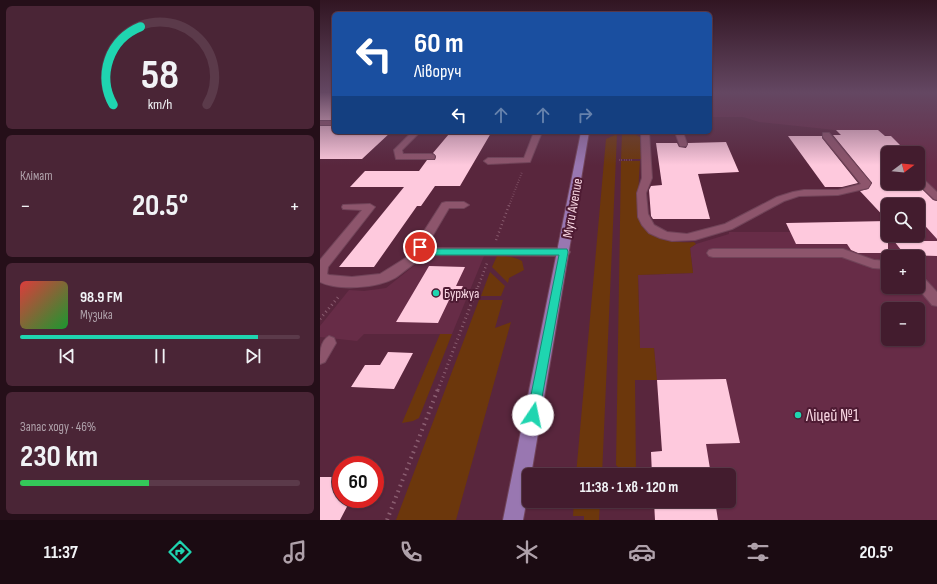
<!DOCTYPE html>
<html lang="uk">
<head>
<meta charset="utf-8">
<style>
	:root { --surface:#431c2e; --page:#4a2536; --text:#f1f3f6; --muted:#afa1aa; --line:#5b3a4a; --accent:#1fd5b0 }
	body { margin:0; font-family:"Sofia Sans Condensed",sans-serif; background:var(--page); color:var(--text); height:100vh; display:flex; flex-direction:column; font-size:15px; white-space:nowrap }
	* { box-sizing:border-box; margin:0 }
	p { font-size:13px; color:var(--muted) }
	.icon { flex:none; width:22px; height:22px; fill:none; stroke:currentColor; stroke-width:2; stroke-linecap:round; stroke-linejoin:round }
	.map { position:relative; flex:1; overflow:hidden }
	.drawer { display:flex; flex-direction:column; gap:6px; padding:6px; background:#250f19; width:320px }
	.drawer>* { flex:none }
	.banner { position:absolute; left:12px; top:12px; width:380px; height:122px; border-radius:6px; box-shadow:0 1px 3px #0004,0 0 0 1px var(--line); background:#1a4fa0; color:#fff; overflow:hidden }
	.needle { width:26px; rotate:74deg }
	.buttons { position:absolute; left:561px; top:146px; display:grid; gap:8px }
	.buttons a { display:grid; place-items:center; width:44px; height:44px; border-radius:6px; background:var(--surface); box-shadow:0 1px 3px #0004,0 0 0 1px var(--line); font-size:20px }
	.speed { position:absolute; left:12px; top:456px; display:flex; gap:8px; font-size:20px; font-weight:700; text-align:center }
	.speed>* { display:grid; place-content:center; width:52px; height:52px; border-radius:50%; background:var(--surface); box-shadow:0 1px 3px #0004,0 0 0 1px var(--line); line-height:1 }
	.speed .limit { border:6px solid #d22; background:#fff; color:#111 }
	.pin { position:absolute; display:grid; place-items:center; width:34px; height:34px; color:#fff; margin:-17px; border:2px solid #fff; border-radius:50%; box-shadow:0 1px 4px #0007 }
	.me { position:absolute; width:44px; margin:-22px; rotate:11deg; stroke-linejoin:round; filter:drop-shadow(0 0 3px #0008) }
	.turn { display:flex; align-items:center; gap:14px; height:84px; padding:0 16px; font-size:18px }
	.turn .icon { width:52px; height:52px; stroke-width:2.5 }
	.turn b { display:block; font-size:28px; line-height:34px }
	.lanes { display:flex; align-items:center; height:38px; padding:0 16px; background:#0003; justify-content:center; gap:20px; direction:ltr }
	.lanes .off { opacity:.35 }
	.big { font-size:30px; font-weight:700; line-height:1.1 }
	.drawer .tile { flex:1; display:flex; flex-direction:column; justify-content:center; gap:6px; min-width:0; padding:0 14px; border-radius:6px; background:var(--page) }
	.drawer .dial { align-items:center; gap:0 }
	.dial svg { height:104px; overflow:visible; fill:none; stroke:var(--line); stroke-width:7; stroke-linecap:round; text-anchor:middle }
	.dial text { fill:var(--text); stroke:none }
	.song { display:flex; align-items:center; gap:12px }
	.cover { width:48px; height:48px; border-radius:6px; background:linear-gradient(135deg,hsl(0 70% 55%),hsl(130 70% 35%)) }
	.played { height:4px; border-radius:2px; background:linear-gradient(90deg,var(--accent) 85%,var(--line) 85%) }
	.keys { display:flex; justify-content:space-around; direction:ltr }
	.heat { display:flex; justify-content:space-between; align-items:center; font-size:22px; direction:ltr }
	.charge { height:6px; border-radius:3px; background:linear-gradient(90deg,#34c759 46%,var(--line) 0) }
	.trip { position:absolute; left:202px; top:468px; width:214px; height:40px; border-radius:6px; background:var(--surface); box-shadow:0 1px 3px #0004,0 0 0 1px var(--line); font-weight:700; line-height:40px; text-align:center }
	.tab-bar { display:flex; height:64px; justify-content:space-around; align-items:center; background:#1b0b12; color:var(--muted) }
	.tab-bar .icon { width:28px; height:28px }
	.tab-bar .current { color:var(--accent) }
	.tab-bar b { font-size:18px; color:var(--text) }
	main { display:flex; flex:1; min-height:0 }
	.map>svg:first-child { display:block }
	.built { fill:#672c47; fill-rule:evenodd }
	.green { fill:#6c370c }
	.building { fill:#fec9dd }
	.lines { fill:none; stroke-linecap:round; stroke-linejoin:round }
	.minor-casing { stroke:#714459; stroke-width:2 }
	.major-casing { stroke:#714459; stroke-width:2 }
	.path-far3 { stroke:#8a5d70; stroke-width:2; stroke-dasharray:0.5 2; stroke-linecap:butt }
	.path-far2 { stroke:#8a5d70; stroke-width:2.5; stroke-dasharray:1 3; stroke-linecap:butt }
	.path-far1 { stroke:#8a5d70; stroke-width:3; stroke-dasharray:1 3.5; stroke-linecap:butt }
	.path { stroke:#8a5d70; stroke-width:4; stroke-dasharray:1.5 4.5; stroke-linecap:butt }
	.minor { fill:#8d556c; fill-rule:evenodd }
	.major { fill:#9977b1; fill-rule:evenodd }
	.route { fill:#1fd5b0; stroke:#148a72 }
	.poi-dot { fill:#1fd5b0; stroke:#4e1b33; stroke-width:1.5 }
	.labels { text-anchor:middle; stroke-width:4; stroke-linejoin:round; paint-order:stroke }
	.street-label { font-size:14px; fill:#f8d6e2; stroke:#4e1b33 }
	.poi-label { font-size:14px; fill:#f8d6e2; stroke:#4e1b33; text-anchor:start }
	.near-poi-label { font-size:17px; fill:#f8d6e2; stroke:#4e1b33; text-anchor:start }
</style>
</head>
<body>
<main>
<section class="drawer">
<div class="tile dial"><svg viewBox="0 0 100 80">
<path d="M14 69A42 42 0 1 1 86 69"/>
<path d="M14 69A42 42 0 0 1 35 9" stroke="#1fd5b0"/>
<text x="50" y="56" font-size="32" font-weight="700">58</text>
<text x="50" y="72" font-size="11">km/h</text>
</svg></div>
<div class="tile"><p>Клімат</p>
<div class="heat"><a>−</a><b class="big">20.5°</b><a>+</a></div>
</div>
<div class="tile">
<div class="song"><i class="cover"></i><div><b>98.9 FM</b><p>Музика</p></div></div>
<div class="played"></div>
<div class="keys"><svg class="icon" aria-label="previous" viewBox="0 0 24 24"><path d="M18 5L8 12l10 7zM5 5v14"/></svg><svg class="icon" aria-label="pause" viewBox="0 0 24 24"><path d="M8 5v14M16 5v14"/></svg><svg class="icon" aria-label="next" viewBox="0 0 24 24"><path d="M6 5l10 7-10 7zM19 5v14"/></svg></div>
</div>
<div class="tile"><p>Запас ходу · 46%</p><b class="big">230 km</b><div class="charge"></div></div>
</section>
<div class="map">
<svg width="617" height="520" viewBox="0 0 617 520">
	<rect width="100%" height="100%" fill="#59263d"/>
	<path class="built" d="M 390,93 L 617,93 L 617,520 L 335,520 L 334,501 L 409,501 L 409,475 L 332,475 L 331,452 L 342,451 L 334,348 L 320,348 L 318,275 L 373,273 L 370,248 L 376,244 L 409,234 L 409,232 L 470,232 L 466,223 L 560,222 L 568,235 L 598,235 L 598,205 L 568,183 L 598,183 L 598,168 L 604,168 L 598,162 L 598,153 L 589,153 L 571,136 L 439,122 L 423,117 L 390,117 ZM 568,257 L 598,257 L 598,287 L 568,287 ZM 568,309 L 598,309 L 598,339 L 568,339 Z
		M 113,256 L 164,256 L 132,334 L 44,334 L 37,341 L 0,337 L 0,326 L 29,290 L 44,291 L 66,288 L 105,257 Z"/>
	<path class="green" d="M 313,133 L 320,137 L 321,159 L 301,159 L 302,134 Z
		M 297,134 L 282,475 L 256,475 L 286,139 Z
		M 301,161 L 320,161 C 319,175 316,216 323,226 C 333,242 358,243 374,242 L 376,244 L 370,248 L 373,273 L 318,275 L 320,348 L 334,348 L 337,380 L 315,380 L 316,475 L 306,475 L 296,465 Z
		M 177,256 C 186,256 193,256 202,261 L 204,270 L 189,278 L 188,283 L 172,267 Z
		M 170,272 L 185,286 L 181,296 L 161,296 Z
		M 159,300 L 183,300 L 175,328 L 191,322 L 136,520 L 76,520 Z
		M 120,334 L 132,334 L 99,418 L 93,421 L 82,423 Z
		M 254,501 L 280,501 L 279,520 L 264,520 L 264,516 L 253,516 Z"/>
	<path class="building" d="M 0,93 L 14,93 L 14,120 L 0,120 Z
		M 0,126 L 14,126 L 14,132 L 71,132 L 42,159 L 0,159 Z
		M 516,130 L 558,130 L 565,136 L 571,136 L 587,152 L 568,152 L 568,183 L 596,183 L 613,200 L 617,201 L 617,239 L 598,218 L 598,205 L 568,205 L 568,221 L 540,191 L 548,189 L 552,183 L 513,135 L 521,135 Z
		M 171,133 L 140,186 L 115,186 L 101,206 L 97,206 L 54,267 L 19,267 L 84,187 L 30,187 L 45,171 L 99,171 L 107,160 L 115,160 L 116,156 L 113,153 L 129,134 Z
		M 468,136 L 502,136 L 502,138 L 538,183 L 522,187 L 505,187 Z
		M 406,142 L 419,172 L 378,174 L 390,219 L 333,219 L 331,216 L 329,190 L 331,186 L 342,185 L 336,143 L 357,143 L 359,147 L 366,148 L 368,143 Z
		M 568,221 L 568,253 L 538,253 L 531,250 L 527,244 L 476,244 L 466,223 Z
		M 574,241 L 617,241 L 617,256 L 585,255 Z
		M 109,266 L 145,267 L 136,286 L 143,286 L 136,300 L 129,300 L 118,323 L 76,322 Z
		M 68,352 L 93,353 L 74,389 L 31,387 L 45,365 L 60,365 Z
		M 406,379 L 420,443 L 386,444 L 391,475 L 332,475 L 331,452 L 342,451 L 337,380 Z
		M 0,477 L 21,477 L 21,499 L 31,499 L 20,520 L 0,520 Z
		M 334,501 L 395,501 L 398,520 L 335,520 Z"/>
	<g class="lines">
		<defs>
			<path id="minor" d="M 0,121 L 14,121 L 14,125 L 0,125 Z
				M 92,132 L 100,132 L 82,150 L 83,154 L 111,154 L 114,155 L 115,157 L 114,159 L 76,159 L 74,150 Z
				M 214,132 L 222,132 L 210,162 L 168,164 L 164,161 L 168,158 L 204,158 Z
				M 321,132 L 329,132 L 332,178 L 326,193 L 328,214 L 334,225 L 347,232 L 367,234 L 405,224 L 457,197 L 473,192 L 484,190 L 518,190 L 541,184 L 503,137 L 503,133 L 509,133 L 551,183 L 548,188 L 518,195 L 479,196 L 464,201 L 412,229 L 375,240 L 352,241 L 340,238 L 329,233 L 322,225 L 318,217 L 317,193 L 322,178 Z
				M 355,132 L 363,132 L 367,144 L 366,146 L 360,146 Z
				M 598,176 L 601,177 L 617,192 L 617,200 L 614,199 L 597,183 Z
				M 126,202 L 144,202 L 149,205 L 144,208 L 129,208 L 106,247 L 107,248 L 244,248 L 248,249 L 250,252 L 248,255 L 244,256 L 111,255 C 97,259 87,270 75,278 C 58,288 18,291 0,282 L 0,260 L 42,210 L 23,209 L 22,207 L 23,205 L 50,204 L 55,207 L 8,267 L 7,274 L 9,275 L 32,277 L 60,274 L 97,251 L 94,247 L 122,203 Z
				M 393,249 L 523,249 L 554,260 L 568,261 L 568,269 L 553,268 L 522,257 L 393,257 L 389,256 L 387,253 L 389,250 Z
				M 598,274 L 602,276 L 617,292 L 617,306 L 612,305 L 597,287 Z
				M 9,336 L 14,338 L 16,343 L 5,362 L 0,364 C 0,353 0,341 9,336 Z"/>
			<path id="major" d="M 261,132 L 269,132 L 211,475 L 209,475 L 209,487 L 203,520 L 183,520 Z"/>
		</defs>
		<use href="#minor" class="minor-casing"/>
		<use href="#major" class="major-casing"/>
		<path class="path-far3" d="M 299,160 L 312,160
			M 189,206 L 202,172"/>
		<path class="path-far2" d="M 176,240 L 189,205
			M 158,287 L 167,263"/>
		<path class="path-far1" d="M 0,319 L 20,295
			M 118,390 L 158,286"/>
		<path class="path" d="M 67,520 L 118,389"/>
		<use href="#minor" class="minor"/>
		<use href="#major" class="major"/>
	</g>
	<linearGradient id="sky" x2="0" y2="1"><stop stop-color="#311522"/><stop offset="0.56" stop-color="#644762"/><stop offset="1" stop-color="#644762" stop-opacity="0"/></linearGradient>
	<rect width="617" height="165" fill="url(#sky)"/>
	<path class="route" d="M 100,244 L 107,249 L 247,249 L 248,252 L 218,420 L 213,422 L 209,420 L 207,415 L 239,255 L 104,255 L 101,254 L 95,247 Z"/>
	<g class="poi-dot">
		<circle cx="116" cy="293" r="4"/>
		<circle cx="478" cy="415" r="4"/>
	</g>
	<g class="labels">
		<g class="street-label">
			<text transform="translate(252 208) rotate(-80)" y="5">Myru Avenue</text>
		</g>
		<g class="poi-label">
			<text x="124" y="298">Буржуа</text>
		</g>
		<g class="near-poi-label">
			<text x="486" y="421">Ліцей №1</text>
		</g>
	</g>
</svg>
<div class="buttons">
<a><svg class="needle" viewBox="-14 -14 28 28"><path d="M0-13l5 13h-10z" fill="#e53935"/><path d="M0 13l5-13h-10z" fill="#afa1aa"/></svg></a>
<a><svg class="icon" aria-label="search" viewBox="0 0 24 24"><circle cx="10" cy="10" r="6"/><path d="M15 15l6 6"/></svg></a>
<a>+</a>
<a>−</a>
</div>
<div class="speed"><div class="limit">60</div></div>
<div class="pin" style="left:100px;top:247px;background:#d93025"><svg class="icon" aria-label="arrive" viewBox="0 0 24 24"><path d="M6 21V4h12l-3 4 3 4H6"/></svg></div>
<svg class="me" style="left:213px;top:415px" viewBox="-20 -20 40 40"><circle r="19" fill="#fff"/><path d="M0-13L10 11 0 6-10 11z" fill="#1fd5b0"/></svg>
<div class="trip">11:38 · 1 хв · 120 m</div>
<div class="banner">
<div class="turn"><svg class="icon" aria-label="left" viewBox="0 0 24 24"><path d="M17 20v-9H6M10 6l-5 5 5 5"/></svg><div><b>60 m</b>Ліворуч</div></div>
<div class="lanes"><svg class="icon" aria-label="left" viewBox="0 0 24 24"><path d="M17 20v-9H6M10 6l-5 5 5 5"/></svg><svg class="icon off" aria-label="ahead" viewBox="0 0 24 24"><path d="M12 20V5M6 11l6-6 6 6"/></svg><svg class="icon off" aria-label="ahead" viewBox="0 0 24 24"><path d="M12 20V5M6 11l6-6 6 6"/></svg><svg class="icon off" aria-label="right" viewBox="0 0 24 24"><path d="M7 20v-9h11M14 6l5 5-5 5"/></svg></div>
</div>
</div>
</main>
<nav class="tab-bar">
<b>11:37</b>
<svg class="icon current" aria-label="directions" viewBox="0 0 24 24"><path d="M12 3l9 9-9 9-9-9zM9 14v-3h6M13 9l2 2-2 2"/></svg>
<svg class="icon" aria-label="music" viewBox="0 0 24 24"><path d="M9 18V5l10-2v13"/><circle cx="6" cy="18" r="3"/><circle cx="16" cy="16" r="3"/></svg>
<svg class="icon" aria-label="phone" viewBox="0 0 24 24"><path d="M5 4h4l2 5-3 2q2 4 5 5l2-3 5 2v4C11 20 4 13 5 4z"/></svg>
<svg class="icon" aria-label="climate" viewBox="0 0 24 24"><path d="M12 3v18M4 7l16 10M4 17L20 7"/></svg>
<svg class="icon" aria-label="car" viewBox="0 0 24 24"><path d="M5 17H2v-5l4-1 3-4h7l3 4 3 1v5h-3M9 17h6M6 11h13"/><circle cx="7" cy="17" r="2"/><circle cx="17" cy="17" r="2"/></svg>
<svg class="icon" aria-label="filters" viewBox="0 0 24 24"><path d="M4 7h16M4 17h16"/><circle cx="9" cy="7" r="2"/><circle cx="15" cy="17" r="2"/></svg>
<b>20.5°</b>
</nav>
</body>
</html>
